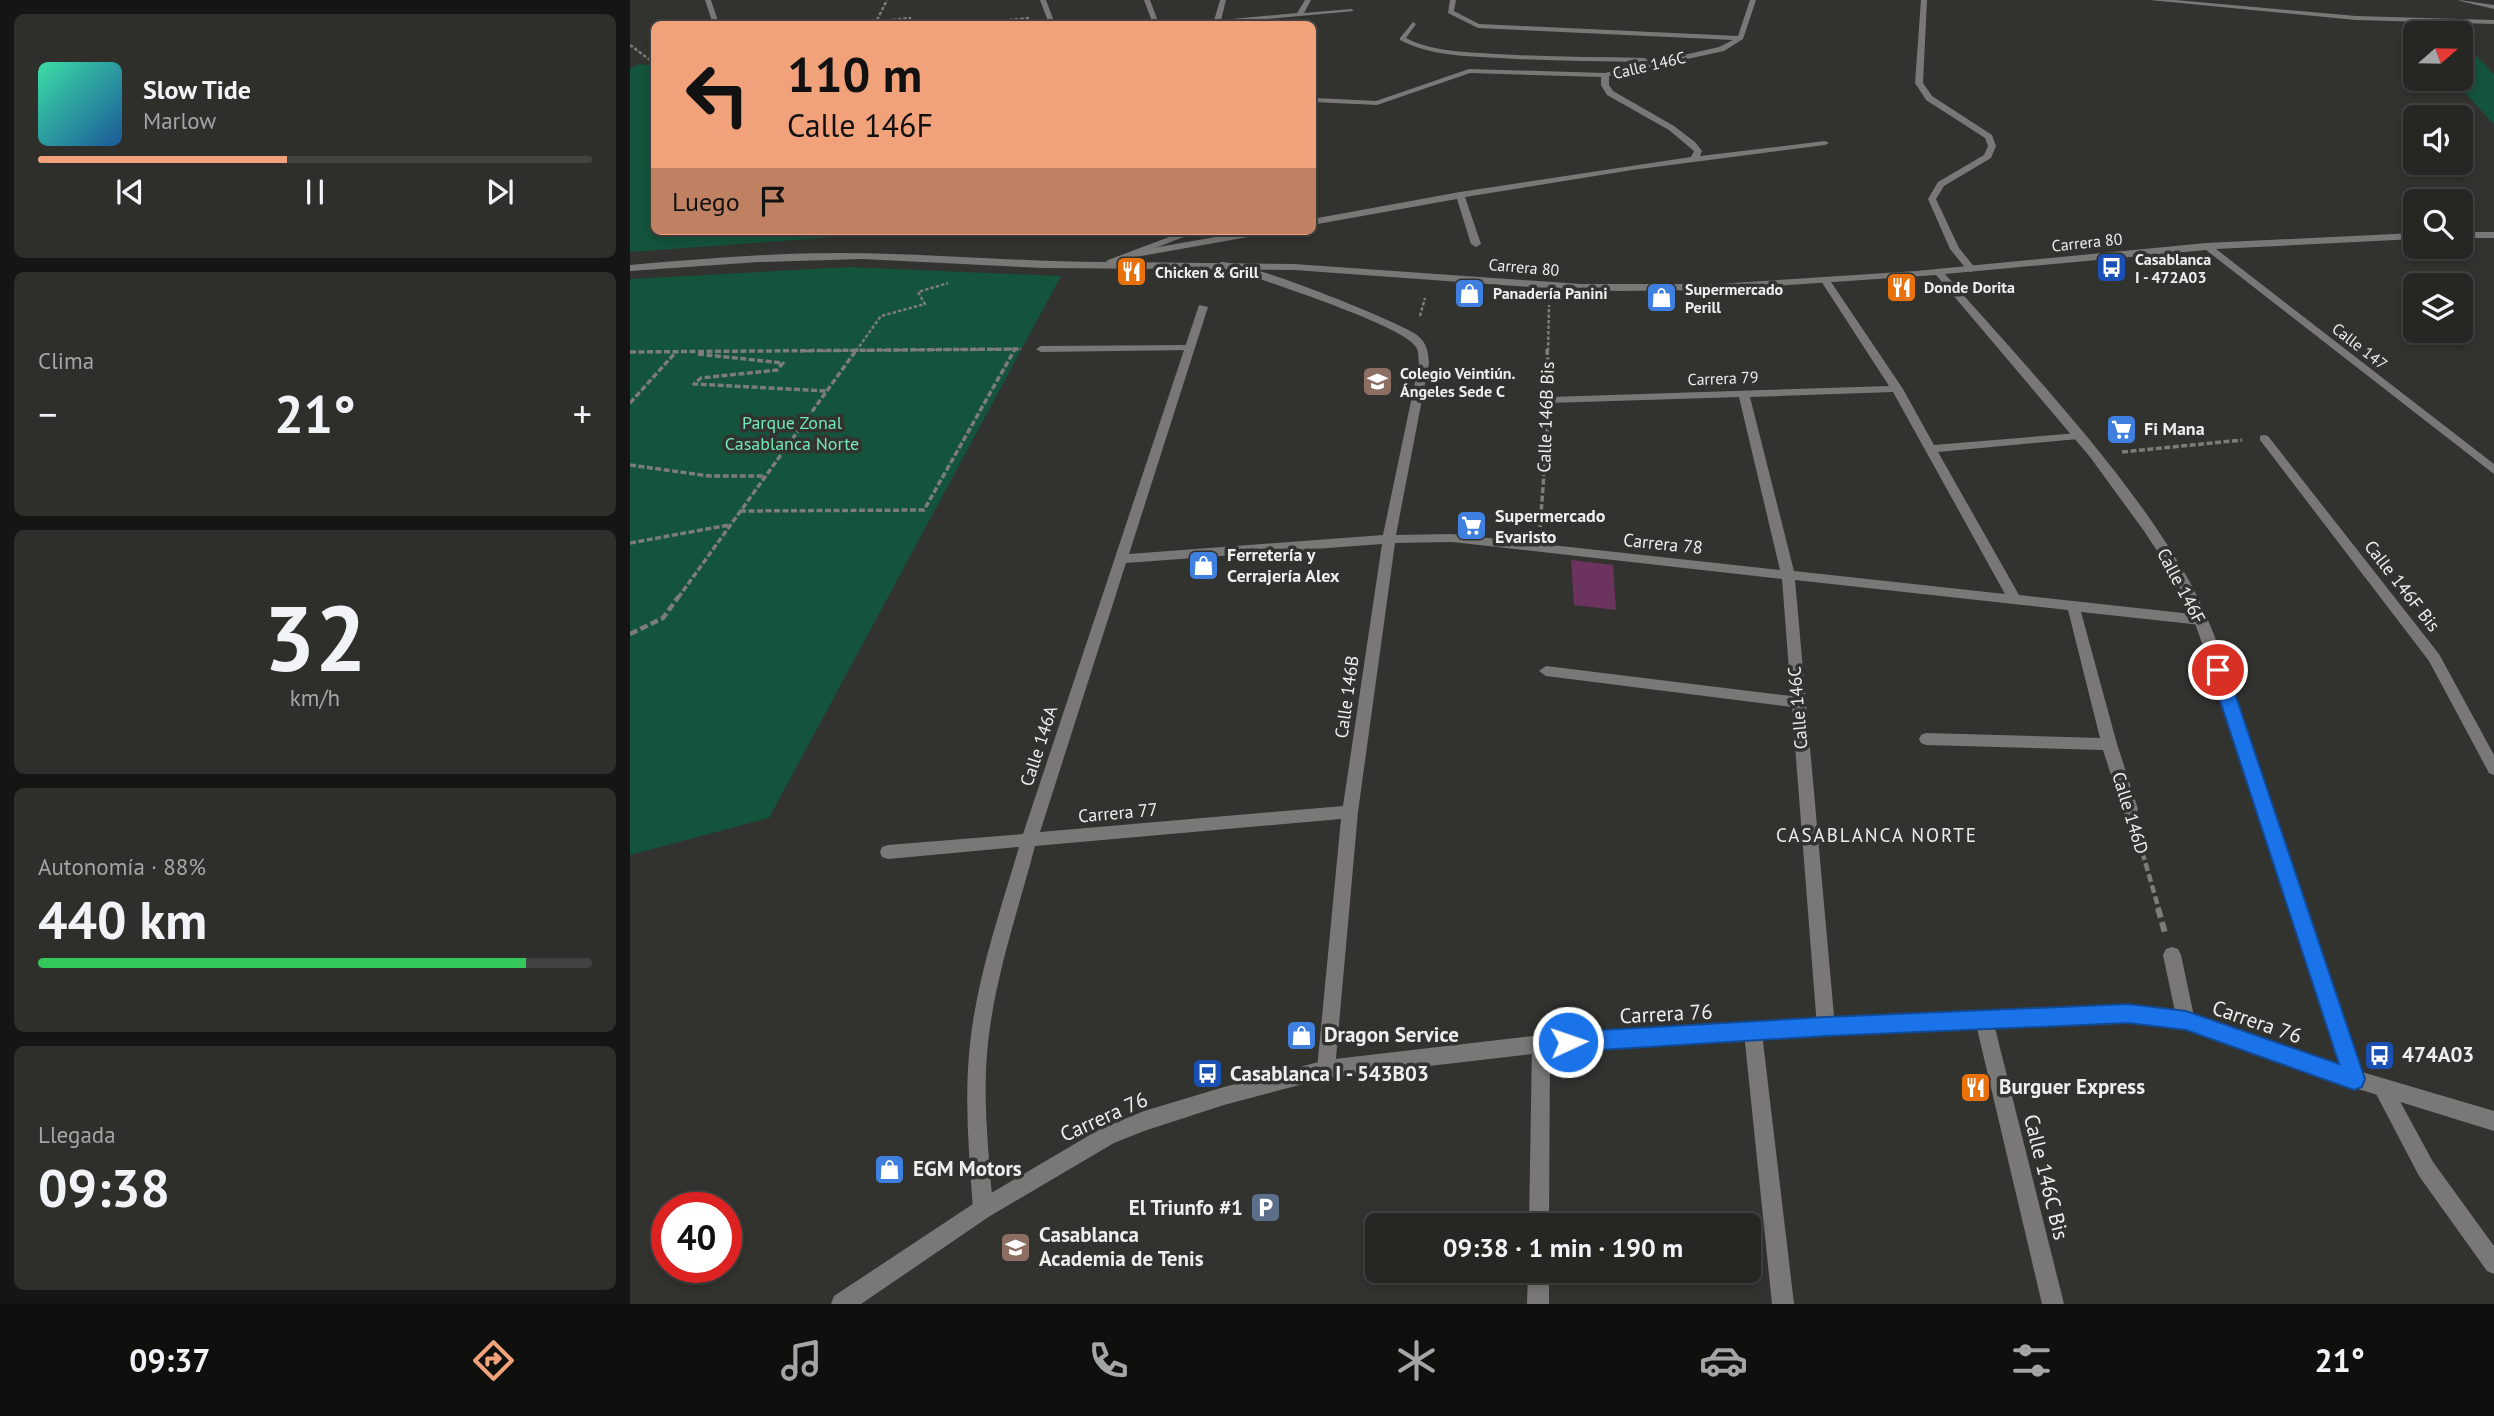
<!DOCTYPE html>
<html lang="es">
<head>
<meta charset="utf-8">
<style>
	:root { --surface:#262623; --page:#2e2e2b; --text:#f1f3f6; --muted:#a4a5a6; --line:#424341; --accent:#f1a27b }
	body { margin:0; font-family:"PT Sans",sans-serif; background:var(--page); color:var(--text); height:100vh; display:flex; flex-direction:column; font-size:26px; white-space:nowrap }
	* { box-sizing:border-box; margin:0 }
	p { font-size:23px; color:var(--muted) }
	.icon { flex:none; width:38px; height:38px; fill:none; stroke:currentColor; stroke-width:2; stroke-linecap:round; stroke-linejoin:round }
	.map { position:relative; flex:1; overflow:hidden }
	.panel { display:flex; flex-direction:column; gap:14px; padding:14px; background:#151513; width:630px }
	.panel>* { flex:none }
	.banner { position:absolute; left:21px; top:21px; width:665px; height:214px; border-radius:10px; box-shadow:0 4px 10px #0003,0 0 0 2px var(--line); background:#f1a27b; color:#111; overflow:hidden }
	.needle { width:46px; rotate:70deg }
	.tools { position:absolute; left:1773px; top:21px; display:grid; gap:14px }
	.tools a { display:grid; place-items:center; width:70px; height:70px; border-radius:10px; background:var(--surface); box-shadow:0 4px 10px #0003,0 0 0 2px var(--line); font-size:35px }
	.speed { position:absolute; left:21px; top:1192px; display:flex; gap:14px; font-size:35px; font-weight:700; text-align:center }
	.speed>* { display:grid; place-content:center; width:91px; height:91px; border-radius:50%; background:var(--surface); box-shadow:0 4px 10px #0003,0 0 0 2px var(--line); line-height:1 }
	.speed .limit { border:10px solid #d22; background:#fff; color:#111 }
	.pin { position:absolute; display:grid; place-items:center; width:60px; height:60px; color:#fff; margin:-30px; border:4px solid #fff; border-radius:50%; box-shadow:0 2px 7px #0007 }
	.me { position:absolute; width:77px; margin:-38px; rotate:87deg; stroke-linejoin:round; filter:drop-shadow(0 0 5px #0008) }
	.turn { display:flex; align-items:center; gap:24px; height:147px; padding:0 21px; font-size:32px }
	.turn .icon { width:91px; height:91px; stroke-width:2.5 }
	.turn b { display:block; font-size:49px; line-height:60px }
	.then { display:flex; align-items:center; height:66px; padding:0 21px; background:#0003; gap:14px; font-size:26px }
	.big { font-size:52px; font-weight:800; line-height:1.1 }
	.panel .card { flex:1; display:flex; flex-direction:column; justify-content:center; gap:10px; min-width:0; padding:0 24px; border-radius:10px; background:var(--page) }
	.panel .dial { align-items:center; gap:0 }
	.dial b { font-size:91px; line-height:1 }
	.song { display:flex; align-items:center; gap:21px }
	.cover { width:84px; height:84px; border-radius:10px; background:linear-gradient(135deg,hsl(160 70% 55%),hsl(210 70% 35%)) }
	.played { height:7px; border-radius:4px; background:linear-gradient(90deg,var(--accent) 45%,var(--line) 45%) }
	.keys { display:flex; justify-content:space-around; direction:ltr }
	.heat { display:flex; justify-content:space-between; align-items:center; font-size:38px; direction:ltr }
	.charge { height:10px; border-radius:5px; background:linear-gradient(90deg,#34c759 88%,var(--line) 0) }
	.trip { position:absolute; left:735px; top:1213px; width:396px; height:70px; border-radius:10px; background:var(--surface); box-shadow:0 4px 10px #0003,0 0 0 2px var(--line); font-weight:800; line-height:70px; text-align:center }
	.tabs { display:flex; height:112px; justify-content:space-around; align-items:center; background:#0f0f0e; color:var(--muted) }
	.tabs .icon { width:49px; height:49px }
	.tabs .on { color:var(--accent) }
	.tabs b { font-size:32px; color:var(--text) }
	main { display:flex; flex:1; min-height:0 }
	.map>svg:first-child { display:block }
	.green { fill:#14533c }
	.building { fill:#6b335e }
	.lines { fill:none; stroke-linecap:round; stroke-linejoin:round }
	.path-far3 { stroke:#7c7c79; stroke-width:2.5; stroke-dasharray:3.5 2; stroke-linecap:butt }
	.path-far2 { stroke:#7c7c79; stroke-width:3.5; stroke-dasharray:6 2.5; stroke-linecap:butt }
	.path-far1 { stroke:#7c7c79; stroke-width:4.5; stroke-dasharray:8 3.5; stroke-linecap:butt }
	.path { stroke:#7c7c79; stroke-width:6; stroke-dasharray:10 4.5; stroke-linecap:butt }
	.service { fill:#797877; fill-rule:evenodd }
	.minor { fill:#797877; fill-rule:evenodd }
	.tertiary { fill:#797877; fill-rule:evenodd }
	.route { fill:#1a73e8; stroke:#114b97; stroke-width:2 }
	.labels { text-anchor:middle; stroke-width:7; stroke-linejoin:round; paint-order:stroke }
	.far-street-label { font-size:16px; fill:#eeeeec; stroke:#32322f }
	.far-poi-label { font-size:16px; font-weight:bold; fill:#eeeeec; stroke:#32322f; text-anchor:start }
	.street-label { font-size:18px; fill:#eeeeec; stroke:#32322f }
	.park-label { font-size:18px; fill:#72eaba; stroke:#32322f }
	.poi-label { font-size:18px; font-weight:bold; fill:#eeeeec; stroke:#32322f; text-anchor:start }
	.neighbourhood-label { font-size:19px; letter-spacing:2px; fill:#eeeeec; stroke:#32322f }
	.near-street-label { font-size:21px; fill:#eeeeec; stroke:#32322f }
	.near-poi-label { font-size:21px; font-weight:bold; fill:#eeeeec; stroke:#32322f; text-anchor:start }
</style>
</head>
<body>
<main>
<section class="panel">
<div class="card">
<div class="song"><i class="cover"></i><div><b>Slow Tide</b><p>Marlow</p></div></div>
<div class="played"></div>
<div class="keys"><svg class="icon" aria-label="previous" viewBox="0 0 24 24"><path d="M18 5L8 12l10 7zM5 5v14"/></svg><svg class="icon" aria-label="pause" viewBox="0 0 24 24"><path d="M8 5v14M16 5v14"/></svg><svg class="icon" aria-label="next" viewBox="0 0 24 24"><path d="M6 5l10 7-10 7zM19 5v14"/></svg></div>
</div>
<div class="card"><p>Clima</p>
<div class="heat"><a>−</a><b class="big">21°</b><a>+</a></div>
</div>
<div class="card dial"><b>32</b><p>km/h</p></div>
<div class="card"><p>Autonomía · 88%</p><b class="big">440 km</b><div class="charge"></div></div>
<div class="card"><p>Llegada</p><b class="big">09:38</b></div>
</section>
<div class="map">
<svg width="1864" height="1304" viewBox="0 0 1864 1304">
	<rect width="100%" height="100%" fill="#32322f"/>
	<path class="green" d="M 1831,40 L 1864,74 L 1864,125 L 1823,79 L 1830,79 Z
		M 11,64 L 24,66 L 24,231 L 226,231 L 193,238 L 0,252 L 0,68 Z
		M 219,267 L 431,276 L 139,818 L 0,855 L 0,279 Z"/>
	<path class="building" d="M 941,560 L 983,565 L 986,610 L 944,605 Z"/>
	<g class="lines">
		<path class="path-far3" d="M 247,20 L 257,0
			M 224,24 L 280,18 L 279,24
			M 341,24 L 399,18
			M 0,45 L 24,63
			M 790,316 L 795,298
			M 170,351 L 391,349
			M 226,351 L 251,316 L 295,304 L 288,292 L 318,283
			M 918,351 L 919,305"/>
		<path class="path-far2" d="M 917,349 L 919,380
			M 0,352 L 391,349
			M 68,354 L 153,363 L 147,370 L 71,378 L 64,384 L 196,391
			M 0,403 L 46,352
			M 1492,452 L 1612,440
			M 0,465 L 79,476 L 134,476
			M 110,511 L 294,510 L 385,349
			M 910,527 L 918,420
			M 0,543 L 99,525
			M 48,598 L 227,349"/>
		<path class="path-far1" d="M 0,634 L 33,618 L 49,596
			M 1506,830 L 1529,910"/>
		<path class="path" d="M 1528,908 L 1535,933"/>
		<path class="service" d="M 820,0 L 826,0 L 824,11 L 849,24 L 1108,36 L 1120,0 L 1126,0 L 1113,39 L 1094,51 L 979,76 L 979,85 L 983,91 L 1044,126 L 1065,142 L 1072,151 L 1070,156 L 1195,141 L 1199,143 L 1195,145 L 1002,170 L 835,197 L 851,244 L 846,247 L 841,244 L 827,199 L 682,225 L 682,219 L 830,192 L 1061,157 L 1064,151 L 1039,130 L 977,95 L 971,85 L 971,77 L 840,73 L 747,105 L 683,102 L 682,99 L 686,98 L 746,101 L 839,69 L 975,73 L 1089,47 L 1103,40 L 848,28 L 818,13 Z
			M 1291,0 L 1297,0 L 1293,83 L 1302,96 L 1362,135 L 1366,146 L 1361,158 L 1314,186 L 1306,199 L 1329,248 L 1346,269 L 1341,272 L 1338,271 L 1320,249 L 1298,199 L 1308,182 L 1354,155 L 1358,146 L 1355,138 L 1296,100 L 1285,83 Z
			M 783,22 L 786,24 L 776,38 C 803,52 837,52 867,54 C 916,57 965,57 1014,58 L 1018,60 L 1014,62 C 966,61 917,61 869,58 C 836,56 800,56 770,40 L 770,38 Z
			M 619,231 L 640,231 L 635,234 L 500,258 L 495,255 L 500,252 Z
			M 559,345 L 564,348 L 563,350 L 411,352 L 406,349 L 411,346 Z"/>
		<path class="minor" d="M 75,0 L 81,0 L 89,24 L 83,24 Z
			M 514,0 L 520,0 L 529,24 L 523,24 Z
			M 590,0 L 596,0 L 591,20 L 667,13 L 675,0 L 681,0 L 674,13 L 721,9 L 724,11 L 583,24 Z
			M 1520,0 L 1545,0 L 1726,16 L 1864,20 L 1864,24 L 1726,20 Z
			M 1829,0 L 1864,5 L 1864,9 L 1830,1 Z
			M 590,262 C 614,260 763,319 787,335 C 797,343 798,351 799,363 L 766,535 L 822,534 L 1150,570 L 1109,397 L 920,403 L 914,400 L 920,397 L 1259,386 L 1191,281 L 1199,279 L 1273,389 L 1304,445 L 1448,433 L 1454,436 L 1448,439 L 1308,452 L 1389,595 L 1571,615 L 1578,620 L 1571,625 L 1451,612 L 1487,744 L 1508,809 L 1506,814 L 1500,815 L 1494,814 L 1492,809 L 1473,750 L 1296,745 L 1291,743 L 1289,739 L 1291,735 L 1296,733 L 1470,738 L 1438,610 L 1165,580 L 1205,1027 L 1202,1033 L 1196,1036 L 1190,1033 L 1187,1027 L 1162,707 L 916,676 L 909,671 L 916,666 L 1161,696 L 1152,579 L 822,542 L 765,543 L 728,812 L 705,1069 L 703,1075 L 696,1078 L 689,1075 L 687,1069 L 711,819 L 405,846 C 388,911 365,977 358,1043 C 352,1099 359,1154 363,1209 L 360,1216 L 353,1219 L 346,1216 L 343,1209 C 339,1154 334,1099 340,1044 C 347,977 370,912 389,847 L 258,859 L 252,857 L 250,852 L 252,847 L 258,845 L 393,834 L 569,305 L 578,307 L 499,554 L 753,535 L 789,363 C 788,358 789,351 786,347 C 774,325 621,276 590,266 ZM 1263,392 L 1375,594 L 1164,571 L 1120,397 ZM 752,544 L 713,806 L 410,832 L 496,563 Z
			M 1634,435 L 1638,436 L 1809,654 L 1864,755 L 1864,775 L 1859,773 L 1799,661 L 1630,440 L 1630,436 Z
			M 1542,947 L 1548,949 L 1551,955 L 1565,1021 L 1562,1027 L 1556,1029 L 1550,1027 L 1547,1021 L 1533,955 L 1536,949 Z
			M 1354,1012 L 1360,1014 L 1363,1020 L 1434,1304 L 1412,1304 L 1345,1020 L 1348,1014 Z
			M 1123,1024 L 1129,1027 L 1132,1033 L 1164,1304 L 1142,1304 L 1114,1033 L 1117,1027 Z
			M 911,1035 L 918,1038 L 920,1044 L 919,1225 L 899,1225 L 902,1044 L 904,1038 Z
			M 1752,1079 L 1759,1081 L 1803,1162 L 1864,1246 L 1864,1274 L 1857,1271 L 1789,1176 L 1743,1088 L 1745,1081 Z
			M 898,1270 L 919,1270 L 919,1304 L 897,1304 Z"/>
		<path class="tertiary" d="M 410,0 L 416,0 L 425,24 L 419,24 Z
			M 555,231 L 569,231 L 489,262 L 664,264 L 951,284 L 1087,284 L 1286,271 L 1576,243 L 1785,233 L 1785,239 L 1586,249 L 1864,464 L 1864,474 L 1576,250 L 1315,274 C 1397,368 1495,469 1557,577 C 1585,626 1600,682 1619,735 C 1658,847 1694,960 1732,1072 L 1864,1111 L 1864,1131 L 1725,1088 L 1556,1029 L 1498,1022 L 1196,1036 L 911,1053 L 696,1078 L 594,1105 L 514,1131 L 484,1143 L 360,1216 L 231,1304 L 201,1304 L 204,1296 L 346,1202 L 470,1129 L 514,1111 L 594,1087 L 696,1060 L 911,1035 L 1196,1018 L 1498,1006 L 1556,1013 L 1711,1065 L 1615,769 L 1564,620 L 1545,578 L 1514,531 L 1460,457 L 1306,275 L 1087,290 L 987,291 L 915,288 L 664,270 L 413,268 L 232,259 L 129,262 L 0,271 L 0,265 C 69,259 139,253 209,253 C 298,253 387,262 476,262 L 478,260 Z
			M 1830,232 L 1864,232 L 1864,238 L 1830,238 Z"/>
	</g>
	<path class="route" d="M 1588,664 L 1597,670 L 1735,1079 L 1732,1087 L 1724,1090 L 1556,1030 L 1498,1023 L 1196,1036 L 938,1052 L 930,1049 L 927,1042 L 930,1035 L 938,1032 L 1196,1017 L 1498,1004 L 1556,1011 L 1709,1064 L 1580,670 Z"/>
	<defs>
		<symbol id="bus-square" viewBox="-11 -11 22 22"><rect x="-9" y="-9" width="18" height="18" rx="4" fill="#1a4fb4" stroke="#32322f"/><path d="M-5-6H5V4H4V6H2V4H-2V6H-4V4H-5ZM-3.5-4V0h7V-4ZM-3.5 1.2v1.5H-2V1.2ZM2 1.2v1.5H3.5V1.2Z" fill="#fff"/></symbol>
		<symbol id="restaurant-square" viewBox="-11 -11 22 22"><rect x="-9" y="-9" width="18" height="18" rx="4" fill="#e8710a" stroke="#32322f"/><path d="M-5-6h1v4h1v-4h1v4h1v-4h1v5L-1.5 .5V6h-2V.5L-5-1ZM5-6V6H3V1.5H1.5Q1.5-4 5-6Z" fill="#fff"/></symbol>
		<symbol id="shop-square" viewBox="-11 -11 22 22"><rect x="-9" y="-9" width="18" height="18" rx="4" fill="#3f7fe0" stroke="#32322f"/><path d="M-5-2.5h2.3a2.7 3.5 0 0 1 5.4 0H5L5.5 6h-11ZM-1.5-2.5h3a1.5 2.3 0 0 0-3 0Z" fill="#fff"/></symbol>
		<symbol id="school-square" viewBox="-11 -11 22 22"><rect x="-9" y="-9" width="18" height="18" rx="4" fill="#8d6e63" stroke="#32322f"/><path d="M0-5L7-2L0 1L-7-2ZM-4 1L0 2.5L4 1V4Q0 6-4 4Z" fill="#fff"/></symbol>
		<symbol id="supermarket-square" viewBox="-11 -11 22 22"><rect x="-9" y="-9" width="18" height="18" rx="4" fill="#3f7fe0" stroke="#32322f"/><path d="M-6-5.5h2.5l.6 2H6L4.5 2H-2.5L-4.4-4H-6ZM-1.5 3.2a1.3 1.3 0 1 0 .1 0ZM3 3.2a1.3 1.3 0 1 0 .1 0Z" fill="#fff"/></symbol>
		<symbol id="parking-square" viewBox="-11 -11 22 22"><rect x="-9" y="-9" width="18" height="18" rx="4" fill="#5c6f8a" stroke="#32322f"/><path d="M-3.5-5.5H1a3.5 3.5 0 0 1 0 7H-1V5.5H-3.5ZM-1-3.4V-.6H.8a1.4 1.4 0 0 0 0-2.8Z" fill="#fff"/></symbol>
	</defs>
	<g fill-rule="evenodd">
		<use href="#bus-square" x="1464" y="250" width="35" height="35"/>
		<use href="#restaurant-square" x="484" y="254" width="35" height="35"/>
		<use href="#restaurant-square" x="1254" y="270" width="35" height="35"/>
		<use href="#shop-square" x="822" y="276" width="35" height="35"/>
		<use href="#shop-square" x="1014" y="280" width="35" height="35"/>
		<use href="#school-square" x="730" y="364" width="35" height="35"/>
		<use href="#supermarket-square" x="1474" y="412" width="35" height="35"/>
		<use href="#supermarket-square" x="824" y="508" width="35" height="35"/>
		<use href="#shop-square" x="556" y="548" width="35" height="35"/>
		<use href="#shop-square" x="654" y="1018" width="35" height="35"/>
		<use href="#bus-square" x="1732" y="1038" width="35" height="35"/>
		<use href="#bus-square" x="560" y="1056" width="35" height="35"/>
		<use href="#restaurant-square" x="1328" y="1070" width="35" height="35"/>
		<use href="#shop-square" x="242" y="1152" width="35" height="35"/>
		<use href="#parking-square" x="618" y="1190" width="35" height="35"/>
		<use href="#school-square" x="368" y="1230" width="35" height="35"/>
	</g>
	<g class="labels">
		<g class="far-street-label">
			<text transform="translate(1019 65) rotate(-13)" y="6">Calle 146C</text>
			<text transform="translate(1457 242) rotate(-6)" y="6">Carrera 80</text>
			<text transform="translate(894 267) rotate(5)" y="6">Carrera 80</text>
			<text transform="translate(1730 346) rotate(38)" y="6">Calle 147</text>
			<text transform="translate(1093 378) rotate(-2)" y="6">Carrera 79</text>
		</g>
		<g class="far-poi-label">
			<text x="1505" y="265">Casablanca<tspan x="1505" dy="18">I - 472A03</tspan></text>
			<text x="525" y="278">Chicken &amp; Grill</text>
			<text x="1294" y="293">Donde Dorita</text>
			<text x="1055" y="295">Supermercado<tspan x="1055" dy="18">Perill</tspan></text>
			<text x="863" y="299">Panadería Panini</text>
			<text x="770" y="379">Colegio Veintiún.<tspan x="770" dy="18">Ángeles Sede C</tspan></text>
		</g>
		<g class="street-label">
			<text transform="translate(916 417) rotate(-88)" y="6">Calle 146B Bis</text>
			<text transform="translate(1033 544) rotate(6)" y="6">Carrera 78</text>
			<text transform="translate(1551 586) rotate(62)" y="6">Calle 146F</text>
			<text transform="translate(1772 586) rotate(52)" y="6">Calle 146F Bis</text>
			<text transform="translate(717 697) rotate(-82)" y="6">Calle 146B</text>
			<text transform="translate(1168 708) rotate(-95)" y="6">Calle 146C</text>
			<text transform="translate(409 746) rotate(-72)" y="6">Calle 146A</text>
			<text transform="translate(488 813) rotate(-5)" y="6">Carrera 77</text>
			<text transform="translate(1500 813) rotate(73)" y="6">Calle 146D</text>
		</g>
		<g class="park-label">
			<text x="162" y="429">Parque Zonal<tspan x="162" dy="21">Casablanca Norte</tspan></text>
		</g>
		<g class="poi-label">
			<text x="1514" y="435">Fi Mana</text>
			<text x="865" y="522">Supermercado<tspan x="865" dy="21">Evaristo</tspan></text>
			<text x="597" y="561">Ferretería y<tspan x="597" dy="21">Cerrajería Alex</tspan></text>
		</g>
		<g class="neighbourhood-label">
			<text x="1247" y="842">CASABLANCA NORTE</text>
		</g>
		<g class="near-street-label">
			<text transform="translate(1036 1014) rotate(-3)" y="7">Carrera 76</text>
			<text transform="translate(1627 1022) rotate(19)" y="7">Carrera 76</text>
			<text transform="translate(474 1117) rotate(-24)" y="7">Carrera 76</text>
			<text transform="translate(1416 1177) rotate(76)" y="7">Calle 146C Bis</text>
		</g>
		<g class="near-poi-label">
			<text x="694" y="1042">Dragon Service</text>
			<text x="1772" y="1062">474A03</text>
			<text x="600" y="1081">Casablanca I - 543B03</text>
			<text x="1369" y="1094">Burguer Express</text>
			<text x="283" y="1176">EGM Motors</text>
			<text x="613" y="1215" text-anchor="end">El Triunfo #1</text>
			<text x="409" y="1242">Casablanca<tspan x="409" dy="24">Academia de Tenis</tspan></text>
		</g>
	</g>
</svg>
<div class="tools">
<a><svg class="needle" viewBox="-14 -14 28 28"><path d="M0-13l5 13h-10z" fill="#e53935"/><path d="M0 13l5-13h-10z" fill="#a4a5a6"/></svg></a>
<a><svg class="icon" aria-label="sound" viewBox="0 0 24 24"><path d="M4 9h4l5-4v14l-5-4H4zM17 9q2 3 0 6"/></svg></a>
<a><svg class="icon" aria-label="search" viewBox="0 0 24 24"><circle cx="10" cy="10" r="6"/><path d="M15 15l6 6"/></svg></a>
<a><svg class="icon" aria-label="layers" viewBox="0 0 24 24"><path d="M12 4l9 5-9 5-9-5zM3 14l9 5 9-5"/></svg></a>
</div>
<div class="speed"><div class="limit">40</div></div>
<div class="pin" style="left:1588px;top:670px;background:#d93025"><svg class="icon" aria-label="arrive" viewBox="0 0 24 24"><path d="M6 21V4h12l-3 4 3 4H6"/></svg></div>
<svg class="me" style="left:938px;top:1042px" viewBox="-20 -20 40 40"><circle r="17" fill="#1a73e8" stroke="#fff" stroke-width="3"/><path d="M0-11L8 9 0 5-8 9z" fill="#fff"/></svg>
<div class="trip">09:38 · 1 min · 190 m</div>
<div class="banner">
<div class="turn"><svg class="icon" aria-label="left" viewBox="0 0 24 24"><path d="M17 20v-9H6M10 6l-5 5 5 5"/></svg><div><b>110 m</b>Calle 146F</div></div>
<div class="then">Luego<svg class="icon" aria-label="arrive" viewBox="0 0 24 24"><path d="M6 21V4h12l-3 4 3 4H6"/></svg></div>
</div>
</div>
</main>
<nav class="tabs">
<b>09:37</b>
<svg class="icon on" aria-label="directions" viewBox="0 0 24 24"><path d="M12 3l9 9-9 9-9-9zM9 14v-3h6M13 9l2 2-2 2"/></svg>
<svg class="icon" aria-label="music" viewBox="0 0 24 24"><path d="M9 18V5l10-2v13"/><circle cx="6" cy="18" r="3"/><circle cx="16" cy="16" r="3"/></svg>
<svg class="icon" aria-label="phone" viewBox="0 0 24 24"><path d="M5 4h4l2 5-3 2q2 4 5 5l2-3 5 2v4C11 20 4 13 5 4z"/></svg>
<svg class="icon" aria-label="climate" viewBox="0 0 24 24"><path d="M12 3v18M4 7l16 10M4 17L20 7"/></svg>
<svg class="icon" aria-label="car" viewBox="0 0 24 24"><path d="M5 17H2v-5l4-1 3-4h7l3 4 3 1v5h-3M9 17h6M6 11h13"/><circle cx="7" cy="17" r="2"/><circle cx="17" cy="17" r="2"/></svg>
<svg class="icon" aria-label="filters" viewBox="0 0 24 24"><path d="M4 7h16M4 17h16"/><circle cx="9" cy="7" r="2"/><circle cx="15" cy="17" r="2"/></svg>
<b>21°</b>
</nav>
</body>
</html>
